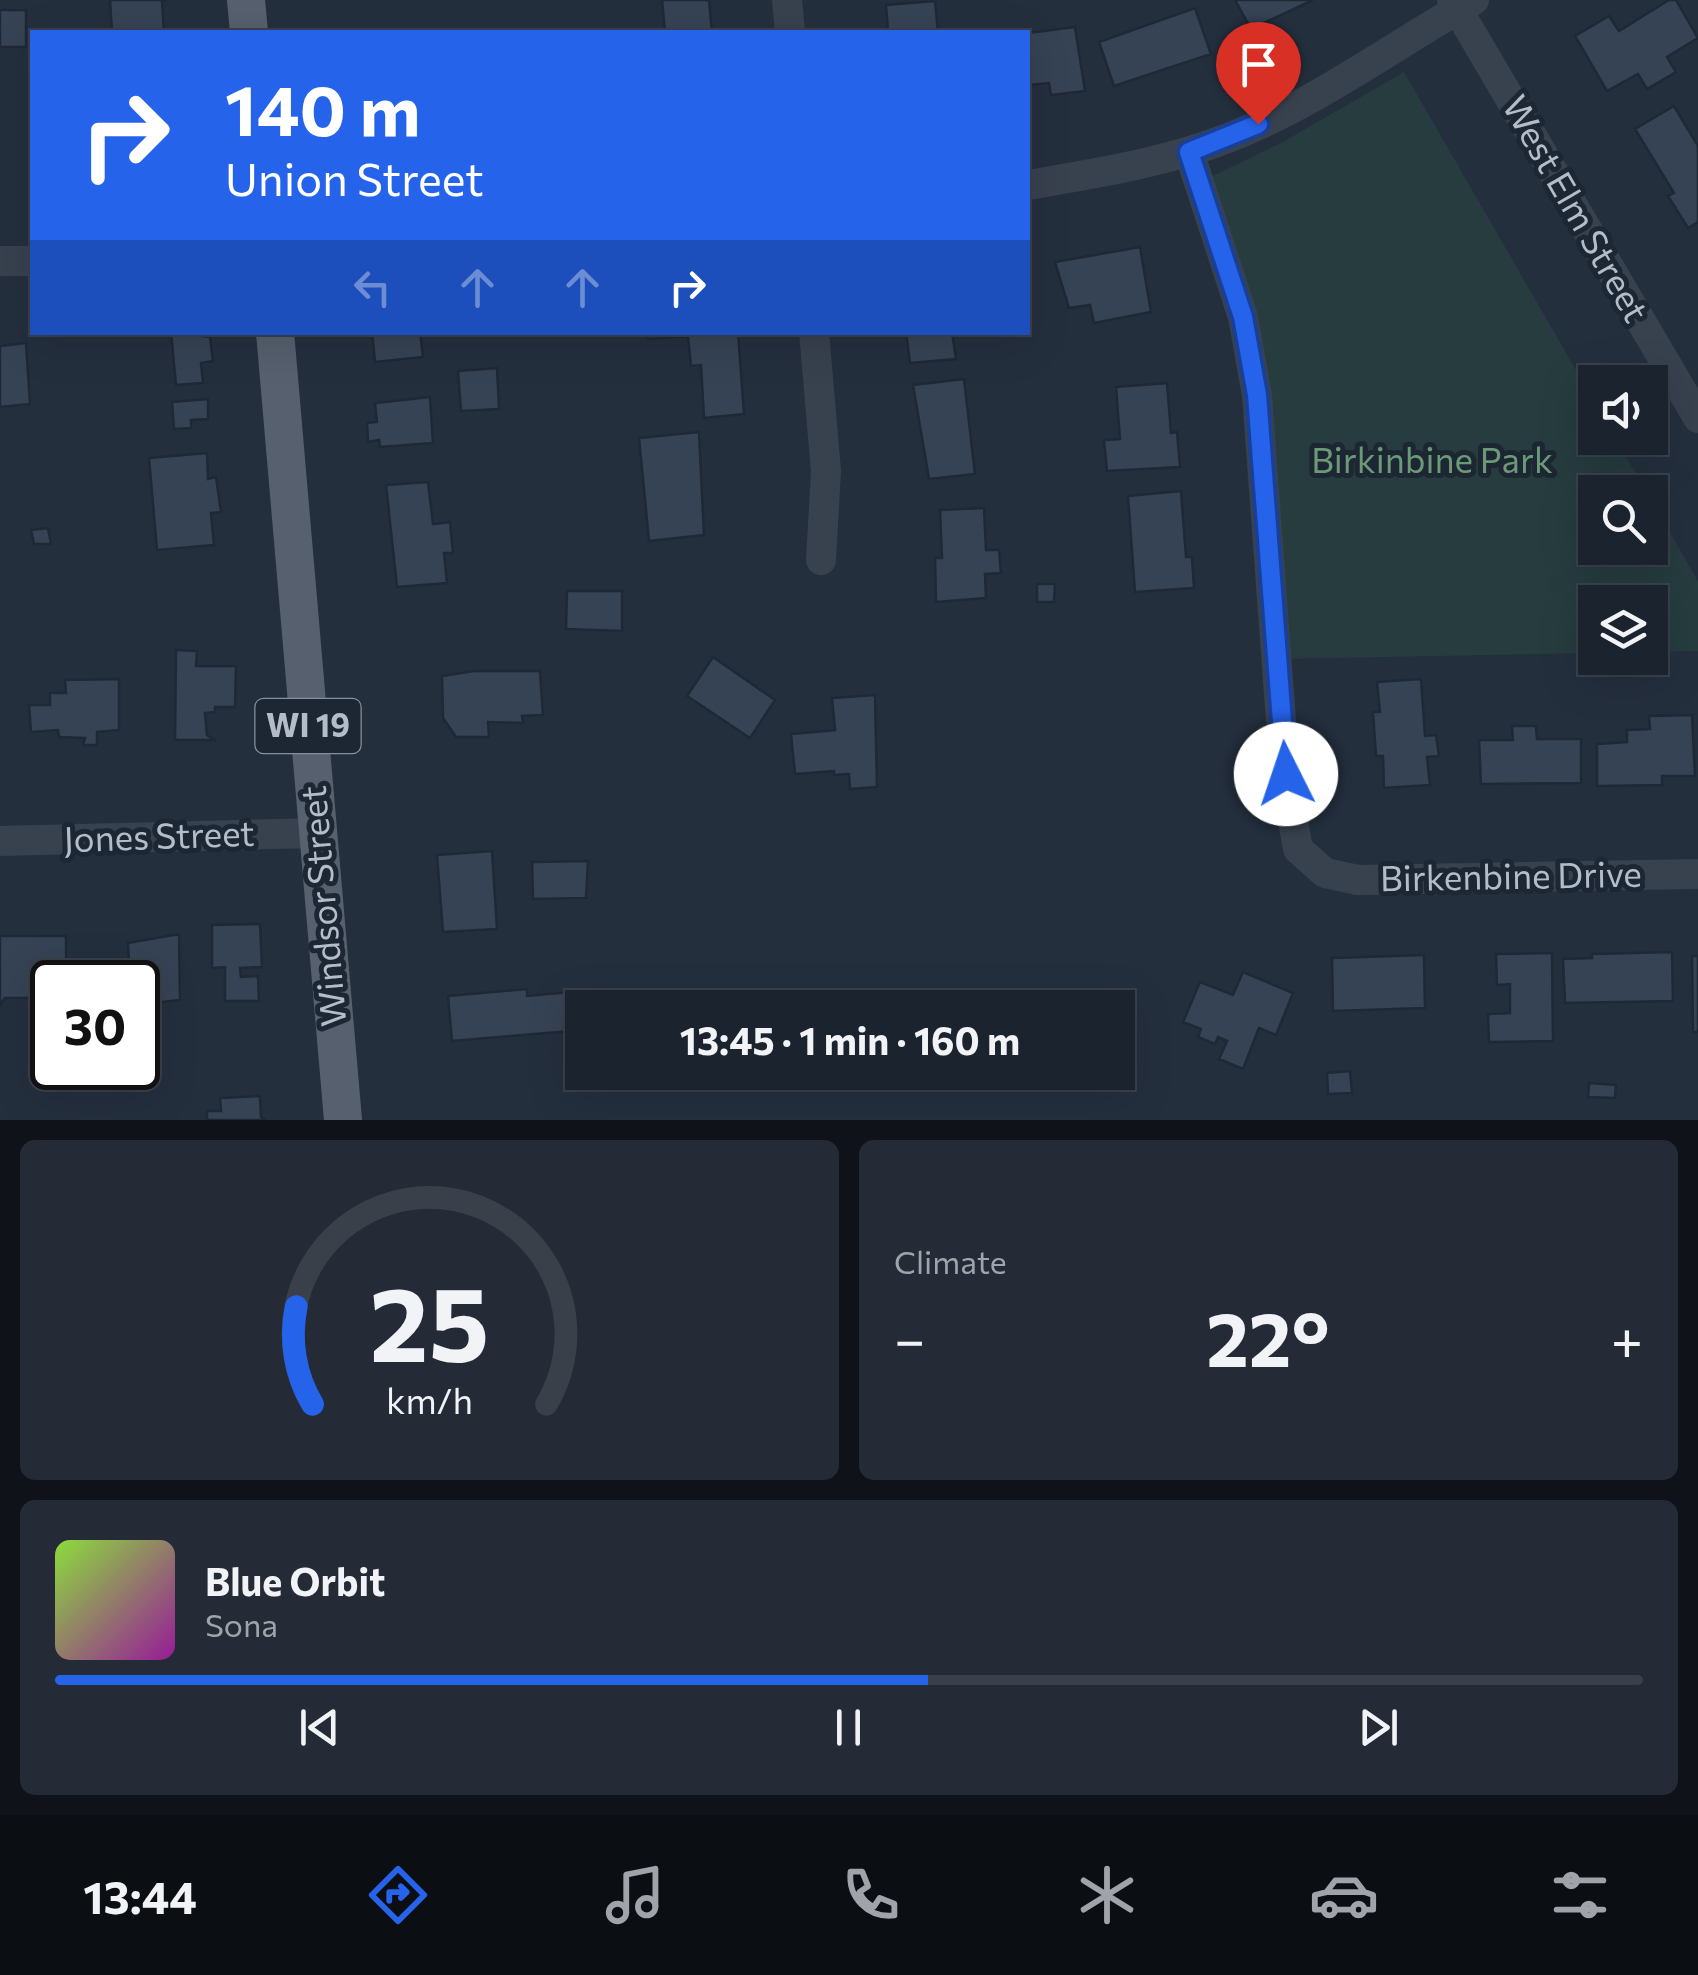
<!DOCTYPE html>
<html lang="en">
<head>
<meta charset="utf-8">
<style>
	:root { --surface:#1b232e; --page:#242b36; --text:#f1f3f6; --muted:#a0a4aa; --line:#39404a; --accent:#2563eb }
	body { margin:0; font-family:Commissioner,sans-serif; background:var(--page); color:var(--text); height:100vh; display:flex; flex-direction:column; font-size:38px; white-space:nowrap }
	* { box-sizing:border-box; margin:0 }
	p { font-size:32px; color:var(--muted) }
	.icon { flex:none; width:55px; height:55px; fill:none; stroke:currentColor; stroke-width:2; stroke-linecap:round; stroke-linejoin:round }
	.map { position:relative; height:1120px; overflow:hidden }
	.panel { display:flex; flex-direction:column; gap:20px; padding:20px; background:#0f1319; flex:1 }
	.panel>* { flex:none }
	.guide { position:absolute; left:30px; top:30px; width:1000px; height:305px; border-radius:0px; box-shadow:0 10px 40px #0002,0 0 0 2px var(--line); background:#2563eb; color:#fff; overflow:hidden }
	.buttons { position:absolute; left:1578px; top:365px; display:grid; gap:20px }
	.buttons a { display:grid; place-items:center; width:90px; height:90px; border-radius:0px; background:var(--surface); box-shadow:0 10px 40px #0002,0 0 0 2px var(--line); font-size:50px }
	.speed { position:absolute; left:30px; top:960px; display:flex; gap:20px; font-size:50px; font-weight:700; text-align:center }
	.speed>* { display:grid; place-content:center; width:130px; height:130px; border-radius:50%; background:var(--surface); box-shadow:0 10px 40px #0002,0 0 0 2px var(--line); line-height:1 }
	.speed .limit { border:5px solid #111; border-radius:15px; background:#fff; color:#111 }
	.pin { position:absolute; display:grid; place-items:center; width:85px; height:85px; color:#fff; margin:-102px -42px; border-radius:50% 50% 50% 0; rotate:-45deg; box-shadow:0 0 10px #0007 }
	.pin .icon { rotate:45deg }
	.me { position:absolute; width:110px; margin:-55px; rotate:356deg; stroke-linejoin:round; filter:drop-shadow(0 0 8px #0008) }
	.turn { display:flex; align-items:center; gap:35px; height:210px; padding:0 30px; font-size:45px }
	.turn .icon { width:130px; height:130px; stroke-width:2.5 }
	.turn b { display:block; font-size:70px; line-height:85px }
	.lanes { display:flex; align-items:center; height:95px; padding:0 30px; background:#0003; justify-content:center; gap:50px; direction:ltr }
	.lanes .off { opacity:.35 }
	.big { font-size:75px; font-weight:700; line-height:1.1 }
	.panel .widget { flex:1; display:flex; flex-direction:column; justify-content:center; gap:15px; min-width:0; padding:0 35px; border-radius:15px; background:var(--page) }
	.panel .dial { align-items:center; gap:0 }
	.dial svg { height:260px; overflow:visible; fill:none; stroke:var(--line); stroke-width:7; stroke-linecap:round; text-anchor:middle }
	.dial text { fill:var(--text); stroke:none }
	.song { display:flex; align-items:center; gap:30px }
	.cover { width:120px; height:120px; border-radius:15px; background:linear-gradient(135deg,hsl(90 70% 55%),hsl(300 70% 35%)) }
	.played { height:10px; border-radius:5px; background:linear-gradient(90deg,var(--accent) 55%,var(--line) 55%) }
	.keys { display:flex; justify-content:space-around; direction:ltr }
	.heat { display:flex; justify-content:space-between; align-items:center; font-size:55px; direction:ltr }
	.panel .tiles { flex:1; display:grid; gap:20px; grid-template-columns:1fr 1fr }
	.widget:last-child { grid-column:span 2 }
	.trip { position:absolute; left:565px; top:990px; width:570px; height:100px; border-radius:0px; background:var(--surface); box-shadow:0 10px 40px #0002,0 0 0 2px var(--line); font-weight:700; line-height:100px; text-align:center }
	.tabs { display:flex; height:160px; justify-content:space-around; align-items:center; background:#0b0e12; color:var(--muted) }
	.tabs .icon { width:70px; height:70px }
	.tabs .active { color:var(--accent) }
	.tabs b { font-size:45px; color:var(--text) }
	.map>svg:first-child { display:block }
	.green { fill:#263c3f }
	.building { fill:#364354; stroke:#1f2835; stroke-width:2.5 }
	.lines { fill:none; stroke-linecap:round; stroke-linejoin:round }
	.minor { stroke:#38414e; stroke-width:30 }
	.major { stroke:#56606e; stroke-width:38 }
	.route-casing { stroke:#184099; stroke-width:25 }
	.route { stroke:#2563eb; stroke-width:18 }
	.labels { text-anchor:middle; stroke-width:10; stroke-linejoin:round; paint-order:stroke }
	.shield { fill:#1d2633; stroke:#878f9c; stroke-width:2.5 }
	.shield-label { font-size:32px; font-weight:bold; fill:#b4bcc9 }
	.street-label { font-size:35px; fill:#b4bcc9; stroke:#1d2633 }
	.park-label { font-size:35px; fill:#6b9a76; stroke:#1d2633 }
</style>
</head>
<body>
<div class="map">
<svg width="1698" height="1120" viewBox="0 0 1698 1120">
	<rect width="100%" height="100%" fill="#242f3e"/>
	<path class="green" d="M 1404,72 L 1595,403 L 1595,438 L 1615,438 L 1647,492 L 1595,492 L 1595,548 L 1650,548 L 1650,498 L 1698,581 L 1698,651 L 1650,652 L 1650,602 L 1595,602 L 1595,653 L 1280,659 L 1268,474 L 1200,182 L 1283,142 Z"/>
	<path class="building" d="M 110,0 L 166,0 L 162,1 L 164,32 L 112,32 Z
		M 662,0 L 709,0 L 712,32 L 665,32 Z
		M 1235,0 L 1313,0 L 1251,29 Z
		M 1669,0 L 1676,0 L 1698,38 L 1667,57 L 1676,72 L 1647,89 L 1638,74 L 1607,91 L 1575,36 L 1609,16 L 1619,31 Z
		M 935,1 L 938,32 L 888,32 L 886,5 Z
		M 1195,8 L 1211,54 L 1114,86 L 1099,42 Z
		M 0,10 L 26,10 L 26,47 L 0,47 Z
		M 1075,27 L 1085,91 L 1051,95 L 1049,83 L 1028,85 L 1028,33 Z
		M 1674,106 L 1698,146 L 1698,222 L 1688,228 L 1668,196 L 1674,193 L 1635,129 Z
		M 1140,247 L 1151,312 L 1094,323 L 1090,305 L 1069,308 L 1055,262 Z
		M 171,332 L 210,337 L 213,361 L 201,363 L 203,383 L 176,385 Z
		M 372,332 L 420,332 L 423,357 L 375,362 Z
		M 647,332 L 738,332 L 744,414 L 704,418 L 701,365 L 691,366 L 688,336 L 648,339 Z
		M 906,332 L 952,332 L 956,359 L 910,363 Z
		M 26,343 L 30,404 L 0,407 L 0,346 Z
		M 497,368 L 499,409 L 461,411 L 458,371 Z
		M 964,379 L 975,474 L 929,479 L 913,385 Z
		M 1167,383 L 1171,433 L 1177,432 L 1180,467 L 1107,471 L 1104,440 L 1120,439 L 1116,387 Z
		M 430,397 L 433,443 L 380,447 L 379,440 L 368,442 L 367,423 L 377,422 L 375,403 Z
		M 208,399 L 208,419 L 191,420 L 191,428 L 174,429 L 172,402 Z
		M 699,432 L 704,535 L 649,541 L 639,438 Z
		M 207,453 L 208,479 L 216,477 L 221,512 L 211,513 L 214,545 L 157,550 L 149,458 Z
		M 428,482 L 433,524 L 450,522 L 453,553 L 444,553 L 447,583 L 397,587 L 386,485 Z
		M 1181,491 L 1186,557 L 1192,557 L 1194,588 L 1135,592 L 1128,496 Z
		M 984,508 L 986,550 L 999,550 L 1001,573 L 985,574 L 986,598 L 936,602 L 935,558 L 942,558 L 940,510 Z
		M 48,528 L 51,544 L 34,544 L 31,530 Z
		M 1037,584 L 1055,584 L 1054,602 L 1037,602 Z
		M 567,591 L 622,591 L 622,631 L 566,629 Z
		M 176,650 L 197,651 L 196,666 L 236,666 L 235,707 L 215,707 L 215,712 L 205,713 L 207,735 L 214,740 L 175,740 Z
		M 713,657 L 775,700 L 750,738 L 687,696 Z
		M 474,671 L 540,671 L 543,715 L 522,716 L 523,723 L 488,722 L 489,737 L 456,737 L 443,718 L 442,676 Z
		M 119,679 L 119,730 L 97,732 L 97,745 L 83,745 L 85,738 L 59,737 L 58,730 L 31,732 L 29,705 L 50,705 L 50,693 L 66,693 L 65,680 Z
		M 1421,679 L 1425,736 L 1436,735 L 1439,756 L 1427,757 L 1430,785 L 1384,788 L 1383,756 L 1376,756 L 1373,712 L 1380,712 L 1377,682 Z
		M 875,695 L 877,787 L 850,789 L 849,774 L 834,775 L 834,771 L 795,774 L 791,734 L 835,730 L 832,698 Z
		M 1692,715 L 1695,776 L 1662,776 L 1662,785 L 1597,786 L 1597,744 L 1627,742 L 1627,730 L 1650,729 L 1649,716 Z
		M 1512,726 L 1536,726 L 1537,739 L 1581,739 L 1581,783 L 1481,784 L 1479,740 L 1513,740 Z
		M 492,851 L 497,929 L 443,932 L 437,855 Z
		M 588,861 L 586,898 L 533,899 L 532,862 Z
		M 260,924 L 262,967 L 240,968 L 241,977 L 258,976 L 259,1001 L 225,1001 L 225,967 L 212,968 L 212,925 Z
		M 179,934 L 180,1000 L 152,1003 L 152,983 L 104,982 L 103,964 L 129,962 L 128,943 Z
		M 0,936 L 66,936 L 66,982 L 52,982 L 52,998 L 5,998 L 0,1005 Z
		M 1672,952 L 1673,1001 L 1565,1003 L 1563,959 L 1592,958 L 1592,954 Z
		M 1552,953 L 1553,1041 L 1489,1042 L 1488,1014 L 1510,1013 L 1510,984 L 1497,985 L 1496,954 Z
		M 1424,955 L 1425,1008 L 1333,1011 L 1332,958 Z
		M 1692,956 L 1698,956 L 1698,1032 L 1693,1032 Z
		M 1243,972 L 1293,993 L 1276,1035 L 1259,1028 L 1243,1069 L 1219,1059 L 1227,1041 L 1218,1037 L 1215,1044 L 1198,1037 L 1201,1029 L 1183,1022 L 1200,982 L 1233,995 Z
		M 527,989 L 527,996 L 595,990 L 596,1008 L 582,1008 L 582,1030 L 452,1041 L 448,996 Z
		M 1350,1071 L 1352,1093 L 1328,1094 L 1327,1073 Z
		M 1589,1083 L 1616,1085 L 1615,1098 L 1588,1097 Z
		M 260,1096 L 261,1117 L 265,1120 L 207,1120 L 207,1111 L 221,1111 L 220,1098 Z"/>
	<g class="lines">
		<path class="minor" d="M 787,0 L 790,32
			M 1452,0 L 1698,418
			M 1189,152 L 1243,317 L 1257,395 L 1285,775 L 1298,849 L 1325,873 L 1358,880 L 1698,874
			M 1028,185 C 1095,173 1164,163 1228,138 C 1315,104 1393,46 1474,0
			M 0,261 L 32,261
			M 814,332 L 826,471 L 821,560
			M 0,841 L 318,833"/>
		<path class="major" d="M 246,0 L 249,32
			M 275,332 L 343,1120"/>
	</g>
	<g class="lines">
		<defs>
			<path id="route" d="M 1258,124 L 1189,152 L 1243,317 L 1257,395 L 1286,774"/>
		</defs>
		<use href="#route" class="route-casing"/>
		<use href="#route" class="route"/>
	</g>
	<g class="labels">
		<rect class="shield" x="255.5" y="699" width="105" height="54" rx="8"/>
		<g class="shield-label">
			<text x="308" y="737">WI 19</text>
		</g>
		<g class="street-label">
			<text transform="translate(1575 209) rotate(60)" y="12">West Elm Street</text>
			<text transform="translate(159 837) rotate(-2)" y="12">Jones Street</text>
			<text transform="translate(1511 877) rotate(-1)" y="12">Birkenbine Drive</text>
			<text transform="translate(324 906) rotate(-95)" y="12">Windsor Street</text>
		</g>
		<g class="park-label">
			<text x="1432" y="473">Birkinbine Park</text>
		</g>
	</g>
</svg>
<div class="buttons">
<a><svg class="icon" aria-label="sound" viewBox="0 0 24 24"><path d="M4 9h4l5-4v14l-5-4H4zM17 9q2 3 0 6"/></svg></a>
<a><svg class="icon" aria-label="search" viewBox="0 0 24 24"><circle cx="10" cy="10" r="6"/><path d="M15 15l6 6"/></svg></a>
<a><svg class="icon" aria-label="layers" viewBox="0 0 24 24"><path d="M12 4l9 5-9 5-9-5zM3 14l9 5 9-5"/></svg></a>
</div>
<div class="speed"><div class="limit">30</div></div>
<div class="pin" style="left:1258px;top:124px;background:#d93025"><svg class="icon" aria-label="arrive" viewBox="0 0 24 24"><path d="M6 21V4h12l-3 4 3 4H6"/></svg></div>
<svg class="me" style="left:1286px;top:774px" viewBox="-20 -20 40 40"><circle r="19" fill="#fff"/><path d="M0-13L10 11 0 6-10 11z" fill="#2563eb"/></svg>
<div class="trip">13:45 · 1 min · 160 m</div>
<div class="guide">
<div class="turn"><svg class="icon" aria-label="right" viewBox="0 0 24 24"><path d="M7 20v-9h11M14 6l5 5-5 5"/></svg><div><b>140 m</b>Union Street</div></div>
<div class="lanes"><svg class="icon off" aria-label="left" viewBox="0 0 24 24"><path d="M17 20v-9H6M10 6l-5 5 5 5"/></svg><svg class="icon off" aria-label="ahead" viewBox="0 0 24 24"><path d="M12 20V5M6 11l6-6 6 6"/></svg><svg class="icon off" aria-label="ahead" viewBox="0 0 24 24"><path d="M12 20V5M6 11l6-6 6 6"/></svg><svg class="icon" aria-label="right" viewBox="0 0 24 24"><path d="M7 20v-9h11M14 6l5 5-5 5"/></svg></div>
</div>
</div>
<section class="panel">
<div class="tiles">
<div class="widget dial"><svg viewBox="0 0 100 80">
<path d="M14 69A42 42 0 1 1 86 69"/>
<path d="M14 69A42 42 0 0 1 9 39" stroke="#2563eb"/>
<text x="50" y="56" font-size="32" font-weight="700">25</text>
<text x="50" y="72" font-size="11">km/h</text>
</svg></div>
<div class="widget"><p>Climate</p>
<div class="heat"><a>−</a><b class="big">22°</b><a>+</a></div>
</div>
<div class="widget">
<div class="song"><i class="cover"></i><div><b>Blue Orbit</b><p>Sona</p></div></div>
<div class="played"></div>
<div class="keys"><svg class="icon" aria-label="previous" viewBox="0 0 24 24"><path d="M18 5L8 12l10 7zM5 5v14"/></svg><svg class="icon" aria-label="pause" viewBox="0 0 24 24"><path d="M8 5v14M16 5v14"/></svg><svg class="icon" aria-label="next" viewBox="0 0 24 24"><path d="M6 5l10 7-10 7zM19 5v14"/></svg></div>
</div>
</div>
</section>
<nav class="tabs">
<b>13:44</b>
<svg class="icon active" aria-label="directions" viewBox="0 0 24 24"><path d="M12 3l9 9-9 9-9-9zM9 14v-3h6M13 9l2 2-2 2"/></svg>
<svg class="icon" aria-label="music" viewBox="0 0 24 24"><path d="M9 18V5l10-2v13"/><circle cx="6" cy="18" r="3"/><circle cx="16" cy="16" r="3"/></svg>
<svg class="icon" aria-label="phone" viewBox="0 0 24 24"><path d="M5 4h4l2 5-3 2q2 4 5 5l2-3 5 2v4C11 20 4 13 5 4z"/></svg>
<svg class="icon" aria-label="climate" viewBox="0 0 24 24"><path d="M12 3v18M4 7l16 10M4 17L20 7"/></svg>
<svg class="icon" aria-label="car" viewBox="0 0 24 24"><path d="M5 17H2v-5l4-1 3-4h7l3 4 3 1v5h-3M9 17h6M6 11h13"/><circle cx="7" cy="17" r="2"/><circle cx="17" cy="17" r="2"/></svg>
<svg class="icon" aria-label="filters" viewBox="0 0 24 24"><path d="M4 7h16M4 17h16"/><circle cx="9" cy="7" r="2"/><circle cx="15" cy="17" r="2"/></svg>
</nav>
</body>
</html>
